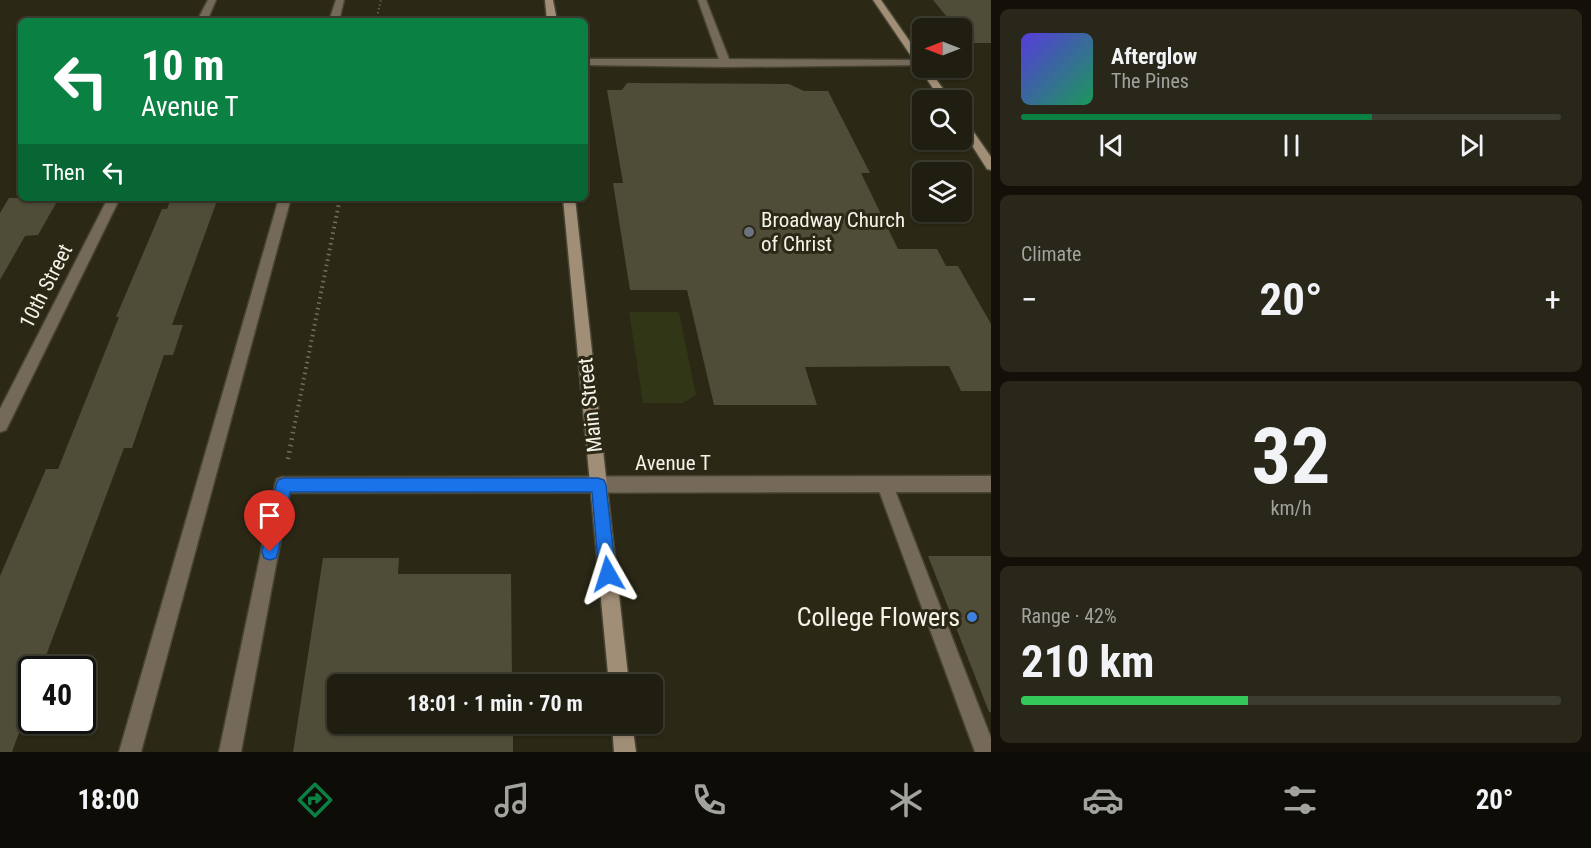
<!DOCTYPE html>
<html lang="en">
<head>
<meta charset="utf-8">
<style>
	:root { --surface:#201e10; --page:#282719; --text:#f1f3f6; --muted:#a2a29f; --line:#3d3c30; --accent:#0b8043 }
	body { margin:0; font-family:"Roboto Condensed",sans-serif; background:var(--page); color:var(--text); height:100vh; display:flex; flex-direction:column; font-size:22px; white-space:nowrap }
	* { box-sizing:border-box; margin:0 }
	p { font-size:20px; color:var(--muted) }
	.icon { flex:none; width:33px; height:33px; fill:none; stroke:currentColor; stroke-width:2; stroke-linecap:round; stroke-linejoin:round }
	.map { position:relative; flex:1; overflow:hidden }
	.details { display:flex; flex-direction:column; gap:9px; padding:9px; background:#121009; width:600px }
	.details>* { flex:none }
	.top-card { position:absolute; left:18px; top:18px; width:570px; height:183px; border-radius:9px; box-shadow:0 2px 4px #0004,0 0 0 2px var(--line); background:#0b8043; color:#fff; overflow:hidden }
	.needle { width:39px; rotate:270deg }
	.controls { position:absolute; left:912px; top:18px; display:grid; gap:12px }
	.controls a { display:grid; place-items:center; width:60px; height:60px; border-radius:9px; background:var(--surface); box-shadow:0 2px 4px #0004,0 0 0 2px var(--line); font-size:30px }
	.speed { position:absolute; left:18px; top:656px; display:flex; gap:12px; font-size:30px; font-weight:700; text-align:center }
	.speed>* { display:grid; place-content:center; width:78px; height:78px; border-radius:50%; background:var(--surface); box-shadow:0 2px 4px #0004,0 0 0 2px var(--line); line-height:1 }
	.speed .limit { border:3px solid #111; border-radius:9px; background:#fff; color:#111 }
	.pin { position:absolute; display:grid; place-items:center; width:51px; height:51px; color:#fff; margin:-62px -26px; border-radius:50% 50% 50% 0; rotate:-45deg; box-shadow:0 0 6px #0007 }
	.pin .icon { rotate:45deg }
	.me { position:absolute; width:66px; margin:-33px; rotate:354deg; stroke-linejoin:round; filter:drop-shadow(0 0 4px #0008) }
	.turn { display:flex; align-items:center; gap:21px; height:126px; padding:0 24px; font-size:27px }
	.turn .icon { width:78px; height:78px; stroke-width:2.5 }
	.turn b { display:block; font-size:42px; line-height:51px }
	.then { display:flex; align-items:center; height:57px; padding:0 24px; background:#0003; gap:12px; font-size:22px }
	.big { font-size:45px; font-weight:700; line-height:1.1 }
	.details .card { flex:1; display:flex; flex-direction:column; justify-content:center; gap:9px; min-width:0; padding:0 21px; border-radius:9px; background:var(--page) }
	.details .dial { align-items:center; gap:0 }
	.dial b { font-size:78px; line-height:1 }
	.song { display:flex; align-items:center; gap:18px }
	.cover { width:72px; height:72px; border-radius:9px; background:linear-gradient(135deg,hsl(250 70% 55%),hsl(150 70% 35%)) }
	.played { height:6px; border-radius:3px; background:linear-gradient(90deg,var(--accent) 65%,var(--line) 65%) }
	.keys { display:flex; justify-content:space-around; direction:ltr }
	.heat { display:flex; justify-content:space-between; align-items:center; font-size:33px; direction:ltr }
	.charge { height:9px; border-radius:4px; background:linear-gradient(90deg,#34c759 42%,var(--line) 0) }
	.trip { position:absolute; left:327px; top:674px; width:336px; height:60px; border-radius:9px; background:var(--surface); box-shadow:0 2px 4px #0004,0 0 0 2px var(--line); font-weight:700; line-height:60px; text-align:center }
	.dock { display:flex; height:96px; justify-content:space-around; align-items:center; background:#0d0c06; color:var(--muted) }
	.dock .icon { width:42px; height:42px }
	.dock .selected { color:var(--accent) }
	.dock b { font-size:27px; color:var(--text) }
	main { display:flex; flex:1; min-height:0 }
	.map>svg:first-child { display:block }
	.green { fill:#313616 }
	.building { fill:#4f4c38 }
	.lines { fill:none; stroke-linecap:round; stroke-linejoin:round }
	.lane-casing { stroke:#474433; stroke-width:3 }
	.street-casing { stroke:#474433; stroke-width:3 }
	.secondary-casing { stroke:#474433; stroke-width:3 }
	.path-far2 { stroke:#726f60; stroke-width:2; stroke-dasharray:1 3; stroke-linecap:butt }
	.path-far1 { stroke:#726f60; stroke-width:4; stroke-dasharray:1.5 4; stroke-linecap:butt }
	.path { stroke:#726f60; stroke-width:4.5; stroke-dasharray:1.5 5; stroke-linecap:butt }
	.lane { fill:#75695a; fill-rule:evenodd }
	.street { fill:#75695a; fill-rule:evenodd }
	.secondary { fill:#a18e76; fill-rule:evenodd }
	.route { fill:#1a73e8; stroke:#114b97; stroke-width:1.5 }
	.worship-dot { fill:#6b7280; stroke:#2b2816; stroke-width:2 }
	.shop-dot { fill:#3f7fe0; stroke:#2b2816; stroke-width:2 }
	.labels { text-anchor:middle; stroke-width:6; stroke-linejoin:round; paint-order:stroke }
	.poi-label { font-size:21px; fill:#f5f3e8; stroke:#2b2816; text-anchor:start }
	.street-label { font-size:21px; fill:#f5f3e8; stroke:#2b2816 }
	.near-poi-label { font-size:26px; fill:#f5f3e8; stroke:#2b2816; text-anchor:end }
</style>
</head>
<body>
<main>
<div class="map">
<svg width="991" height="752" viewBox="0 0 991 752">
	<rect width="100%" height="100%" fill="#2b2816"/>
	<path class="green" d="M 629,312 L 679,312 L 696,395 L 683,403 L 643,403 Z"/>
	<path class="building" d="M 933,0 L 991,0 L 991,43 L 967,43 L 962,36 L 962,28 L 956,28 Z
		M 627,83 L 789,84 L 804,91 L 828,91 L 870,173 L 861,173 L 898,249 L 937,249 L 946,266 L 958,266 L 991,324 L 991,391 L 961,391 L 949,366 L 805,367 L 817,405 L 714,405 L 687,290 L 630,290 L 613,183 L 623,183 L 607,90 L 622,90 Z
		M 9,198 L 59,198 L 38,235 L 25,236 L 0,280 L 0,213 Z
		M 171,198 L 218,198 L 172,325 L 183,325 L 173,355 L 164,355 L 132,448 L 124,448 L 41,669 L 32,669 L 32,697 L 12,752 L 0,752 L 0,576 L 46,469 L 58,469 L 119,317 L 116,317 L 162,209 L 167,209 Z
		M 928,556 L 991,556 L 991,712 L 989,712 Z
		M 323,558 L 399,558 L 398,574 L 511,574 L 512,684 L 338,684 L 338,723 L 513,723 L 513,752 L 293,752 Z"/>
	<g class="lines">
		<defs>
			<path id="lane" d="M 336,0 L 344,0 L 339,21 L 329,21 Z
				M 698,0 L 706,0 L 729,59 L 920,60 L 922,61 L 922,65 L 726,67 L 585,65 L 585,59 L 719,59 Z
				M 279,198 L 291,198 L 141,752 L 119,752 Z
				M 283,477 L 289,479 L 291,485 L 241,752 L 219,752 L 275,485 L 277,479 Z
				M 885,477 L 891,479 L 893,485 L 991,738 L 991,752 L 975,752 L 877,485 L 879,479 Z"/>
			<path id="street" d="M 208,0 L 216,0 L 207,21 L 197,21 Z
				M 108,198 L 120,198 L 6,430 L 0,432 L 0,409 Z
				M 991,476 L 991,492 L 283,493 L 277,491 L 275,485 L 277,479 L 283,477 Z"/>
			<path id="secondary" d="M 545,0 L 553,0 L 557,21 L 547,21 Z
				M 873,0 L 881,0 L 922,59 L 922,68 L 928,68 L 951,100 L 941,100 Z
				M 962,120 L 966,121 L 991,157 L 991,170 L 987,169 L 962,130 Z
				M 563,198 L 575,198 L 629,684 L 609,684 Z
				M 612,723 L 632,723 L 636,752 L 614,752 Z"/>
		</defs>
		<use href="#lane" class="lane-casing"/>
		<use href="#street" class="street-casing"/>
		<use href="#secondary" class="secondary-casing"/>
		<path class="path-far2" d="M 376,21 L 381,0"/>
		<path class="path-far1" d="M 294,428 L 340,198"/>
		<path class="path" d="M 288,459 L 294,427"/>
		<use href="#lane" class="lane"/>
		<use href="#street" class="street"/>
		<use href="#secondary" class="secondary"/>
	</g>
	<path class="route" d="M 284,478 L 598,478 L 604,480 L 606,485 L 616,574 L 613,579 L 608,582 L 602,579 L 599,574 L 592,492 L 290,492 L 278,552 L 276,558 L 270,560 L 264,558 L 262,552 L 276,485 L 278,480 Z"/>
	<circle class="worship-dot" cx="749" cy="232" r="6"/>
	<circle class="shop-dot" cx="972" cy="617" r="6"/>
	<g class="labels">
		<g class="poi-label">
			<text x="761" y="227">Broadway Church<tspan x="761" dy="24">of Christ</tspan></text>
		</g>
		<g class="street-label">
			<text transform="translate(46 286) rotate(-63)" y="7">10th Street</text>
			<text transform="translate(590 405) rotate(-96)" y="7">Main Street</text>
			<text x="673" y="470">Avenue T</text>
		</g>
		<g class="near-poi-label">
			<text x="960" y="626">College Flowers</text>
		</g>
	</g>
</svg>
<div class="controls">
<a><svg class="needle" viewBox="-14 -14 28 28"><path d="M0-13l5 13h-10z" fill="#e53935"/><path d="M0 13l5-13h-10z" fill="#a2a29f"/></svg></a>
<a><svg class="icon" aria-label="search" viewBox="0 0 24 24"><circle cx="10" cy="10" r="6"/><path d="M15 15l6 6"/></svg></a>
<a><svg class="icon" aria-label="layers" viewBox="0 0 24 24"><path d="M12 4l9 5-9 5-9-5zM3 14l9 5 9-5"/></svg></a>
</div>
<div class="speed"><div class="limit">40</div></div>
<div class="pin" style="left:270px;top:552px;background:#d93025"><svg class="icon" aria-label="arrive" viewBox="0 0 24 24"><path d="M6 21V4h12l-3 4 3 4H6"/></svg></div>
<svg class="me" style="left:608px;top:574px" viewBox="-20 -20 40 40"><path d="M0-17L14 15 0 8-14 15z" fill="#1a73e8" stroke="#fff" stroke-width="4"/></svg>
<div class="trip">18:01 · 1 min · 70 m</div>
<div class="top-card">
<div class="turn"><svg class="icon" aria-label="left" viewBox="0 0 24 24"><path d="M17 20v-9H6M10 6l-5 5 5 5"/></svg><div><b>10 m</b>Avenue T</div></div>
<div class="then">Then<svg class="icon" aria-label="left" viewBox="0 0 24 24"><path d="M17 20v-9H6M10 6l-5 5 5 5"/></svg></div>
</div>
</div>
<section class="details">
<div class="card">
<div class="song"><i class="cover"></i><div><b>Afterglow</b><p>The Pines</p></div></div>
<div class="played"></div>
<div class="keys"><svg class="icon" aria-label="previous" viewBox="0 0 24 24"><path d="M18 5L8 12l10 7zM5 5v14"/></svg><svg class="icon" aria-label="pause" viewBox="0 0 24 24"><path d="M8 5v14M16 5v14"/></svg><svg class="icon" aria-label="next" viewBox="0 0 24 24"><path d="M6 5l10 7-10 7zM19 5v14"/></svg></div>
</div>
<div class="card"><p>Climate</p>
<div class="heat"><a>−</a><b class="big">20°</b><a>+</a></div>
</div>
<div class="card dial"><b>32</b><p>km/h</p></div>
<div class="card"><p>Range · 42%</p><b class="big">210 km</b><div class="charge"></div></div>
</section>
</main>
<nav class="dock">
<b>18:00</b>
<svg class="icon selected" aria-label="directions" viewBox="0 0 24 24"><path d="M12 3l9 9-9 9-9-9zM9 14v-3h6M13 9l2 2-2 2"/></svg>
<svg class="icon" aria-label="music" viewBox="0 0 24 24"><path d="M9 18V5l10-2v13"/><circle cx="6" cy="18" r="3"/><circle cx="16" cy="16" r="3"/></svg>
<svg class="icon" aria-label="phone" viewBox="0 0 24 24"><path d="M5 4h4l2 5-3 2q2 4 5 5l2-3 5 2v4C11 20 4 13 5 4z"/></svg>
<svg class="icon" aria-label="climate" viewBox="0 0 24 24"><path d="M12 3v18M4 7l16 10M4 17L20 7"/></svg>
<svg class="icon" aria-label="car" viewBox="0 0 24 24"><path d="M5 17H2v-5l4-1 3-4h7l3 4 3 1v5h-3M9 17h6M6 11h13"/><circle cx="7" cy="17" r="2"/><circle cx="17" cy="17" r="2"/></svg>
<svg class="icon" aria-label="filters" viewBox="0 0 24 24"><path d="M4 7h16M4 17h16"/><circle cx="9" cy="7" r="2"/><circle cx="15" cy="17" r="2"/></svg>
<b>20°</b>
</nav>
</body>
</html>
